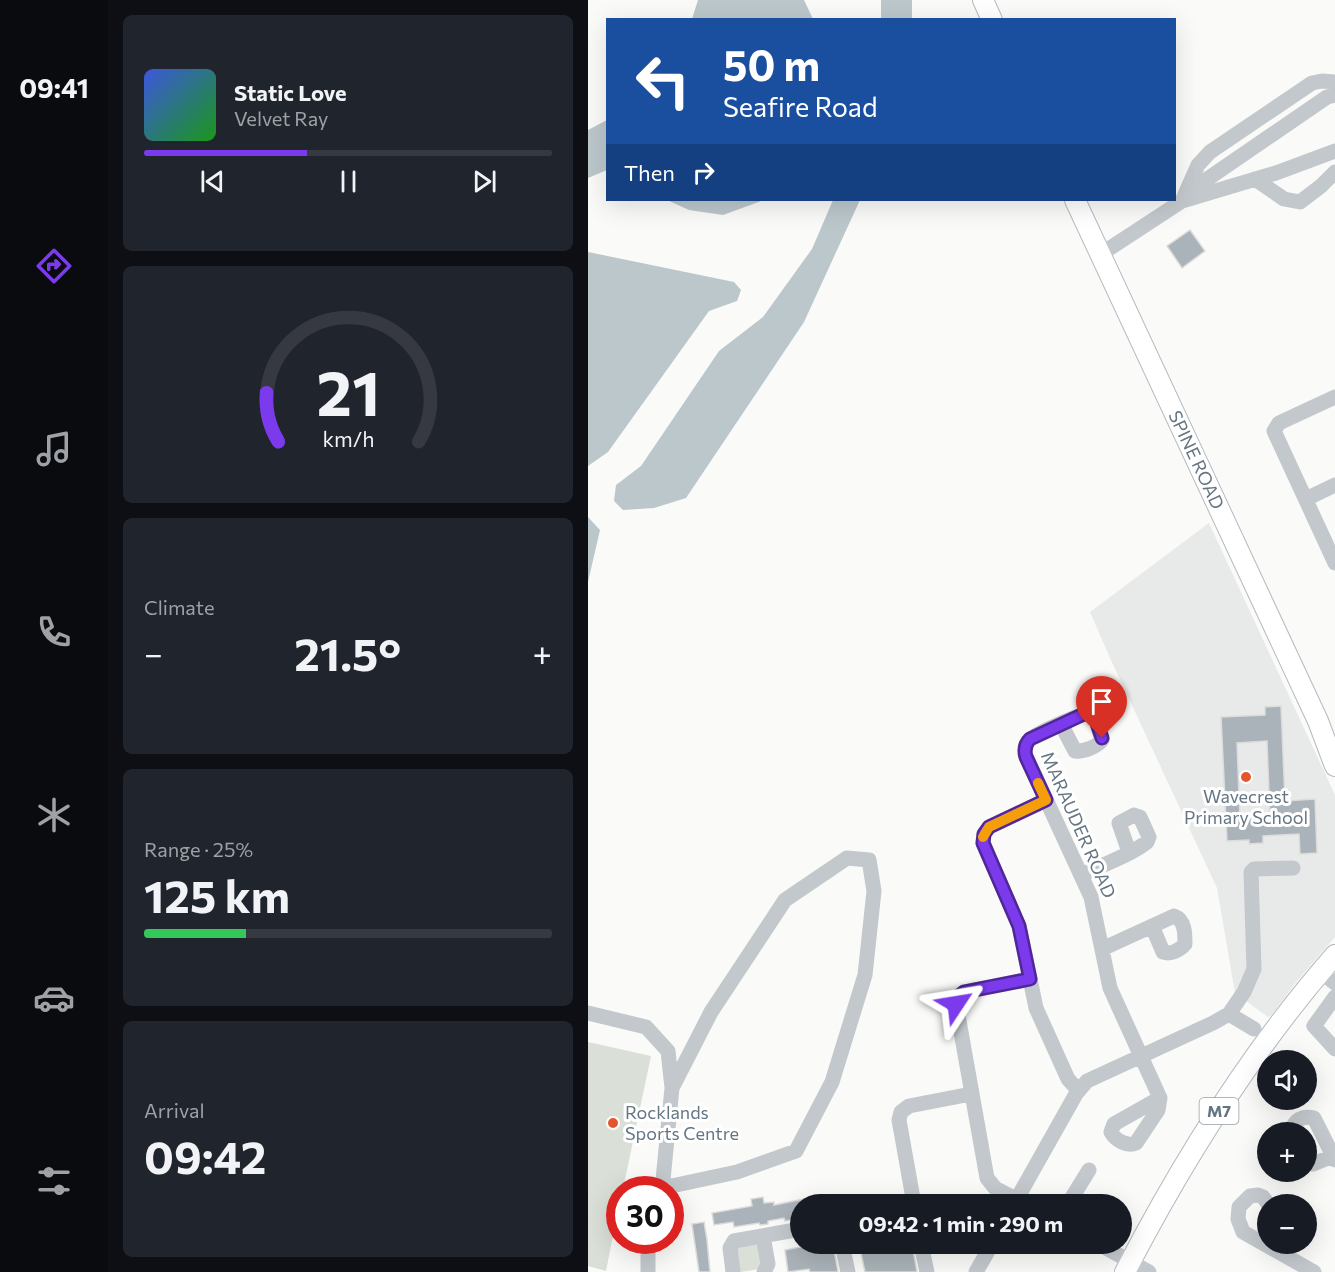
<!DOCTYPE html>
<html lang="en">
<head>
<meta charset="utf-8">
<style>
	:root { --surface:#171b24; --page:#20242c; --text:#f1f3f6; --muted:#9ea1a6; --line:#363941; --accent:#7c3aed }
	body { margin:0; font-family:Commissioner,sans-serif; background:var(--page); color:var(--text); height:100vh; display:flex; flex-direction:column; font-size:22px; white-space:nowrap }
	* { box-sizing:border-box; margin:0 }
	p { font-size:20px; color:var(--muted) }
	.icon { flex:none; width:33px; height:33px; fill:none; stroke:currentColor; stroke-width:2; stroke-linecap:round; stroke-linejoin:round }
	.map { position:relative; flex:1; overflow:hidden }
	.side { display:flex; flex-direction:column; gap:15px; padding:15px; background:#0d0f14; width:480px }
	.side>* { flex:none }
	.guide { position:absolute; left:18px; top:18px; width:570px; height:183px; border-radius:0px; box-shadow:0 6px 24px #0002; background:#1a4fa0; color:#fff; overflow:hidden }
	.buttons { position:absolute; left:669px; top:1050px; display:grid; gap:12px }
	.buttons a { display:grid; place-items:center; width:60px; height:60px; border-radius:50%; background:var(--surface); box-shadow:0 6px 24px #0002; font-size:30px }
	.speed { position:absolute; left:18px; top:1176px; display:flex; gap:12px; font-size:30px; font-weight:700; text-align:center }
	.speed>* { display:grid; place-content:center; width:78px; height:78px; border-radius:50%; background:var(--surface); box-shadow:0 6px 24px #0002; line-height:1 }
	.speed .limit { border:9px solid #d22; background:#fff; color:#111 }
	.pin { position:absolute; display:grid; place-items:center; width:51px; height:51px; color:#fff; margin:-62px -26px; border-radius:50% 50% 50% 0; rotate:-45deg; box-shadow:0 0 6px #0007 }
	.pin .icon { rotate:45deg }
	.me { position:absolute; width:66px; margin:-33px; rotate:57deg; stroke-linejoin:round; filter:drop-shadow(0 0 4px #0008) }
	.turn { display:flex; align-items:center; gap:21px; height:126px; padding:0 18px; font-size:27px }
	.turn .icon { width:78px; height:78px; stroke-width:2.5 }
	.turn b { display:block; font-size:42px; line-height:51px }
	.then { display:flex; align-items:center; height:57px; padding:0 18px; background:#0003; gap:12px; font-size:22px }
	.big { font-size:45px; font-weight:700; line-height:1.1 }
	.side .card { flex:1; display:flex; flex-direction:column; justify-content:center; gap:9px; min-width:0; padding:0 21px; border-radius:9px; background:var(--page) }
	.side .dial { align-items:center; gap:0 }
	.dial svg { height:156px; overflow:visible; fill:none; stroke:var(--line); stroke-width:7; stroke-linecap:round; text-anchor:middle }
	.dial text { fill:var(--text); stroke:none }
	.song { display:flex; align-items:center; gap:18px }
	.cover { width:72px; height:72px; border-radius:9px; background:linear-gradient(135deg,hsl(230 70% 55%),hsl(120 70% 35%)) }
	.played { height:6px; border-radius:3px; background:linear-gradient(90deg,var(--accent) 40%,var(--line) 40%) }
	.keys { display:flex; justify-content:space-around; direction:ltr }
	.heat { display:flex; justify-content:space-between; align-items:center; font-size:33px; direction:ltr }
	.charge { height:9px; border-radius:4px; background:linear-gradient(90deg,#34c759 25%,var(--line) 0) }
	.trip { position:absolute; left:202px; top:1194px; width:342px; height:60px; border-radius:30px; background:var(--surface); box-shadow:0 6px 24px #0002; font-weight:700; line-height:60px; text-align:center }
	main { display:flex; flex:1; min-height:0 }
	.tabs { display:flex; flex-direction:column; width:108px; justify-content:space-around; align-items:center; background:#090b0e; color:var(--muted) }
	.tabs .icon { width:42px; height:42px }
	.tabs .active { color:var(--accent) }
	.tabs b { font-size:27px; color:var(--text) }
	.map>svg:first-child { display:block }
	.built { fill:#e8e9e9 }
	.green { fill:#dadfd7 }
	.water { fill:#bbc7cb }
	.building { fill:#aab3b9; stroke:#dcdcda; stroke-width:1.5; fill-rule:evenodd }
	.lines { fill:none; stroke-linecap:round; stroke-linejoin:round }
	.major-casing { stroke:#b5babe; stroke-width:22 }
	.minor { stroke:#c3c8cc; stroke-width:15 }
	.major { stroke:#fff; stroke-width:20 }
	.route-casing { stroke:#51269a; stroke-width:15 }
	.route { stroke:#7c3aed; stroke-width:10 }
	.slow { stroke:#f59e0b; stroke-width:10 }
	.poi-dot { fill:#e4572e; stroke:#fff; stroke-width:2 }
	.labels { text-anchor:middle; stroke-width:6; stroke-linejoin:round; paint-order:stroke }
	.shield { fill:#fff; stroke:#939fa8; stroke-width:1.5 }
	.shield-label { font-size:16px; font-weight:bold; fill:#657683 }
	.street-label { font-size:18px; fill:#657683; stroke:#fff }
	.poi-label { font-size:18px; fill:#657683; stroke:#fff }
</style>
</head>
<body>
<main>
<nav class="tabs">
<b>09:41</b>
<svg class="icon active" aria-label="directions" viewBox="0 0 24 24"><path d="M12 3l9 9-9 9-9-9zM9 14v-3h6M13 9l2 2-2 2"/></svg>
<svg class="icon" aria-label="music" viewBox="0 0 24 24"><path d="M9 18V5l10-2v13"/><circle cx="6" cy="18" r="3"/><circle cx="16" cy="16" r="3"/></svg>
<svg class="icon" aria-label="phone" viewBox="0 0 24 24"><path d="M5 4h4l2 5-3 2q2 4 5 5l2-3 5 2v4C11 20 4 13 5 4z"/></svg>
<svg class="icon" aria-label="climate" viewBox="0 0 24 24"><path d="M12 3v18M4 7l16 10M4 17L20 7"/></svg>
<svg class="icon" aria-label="car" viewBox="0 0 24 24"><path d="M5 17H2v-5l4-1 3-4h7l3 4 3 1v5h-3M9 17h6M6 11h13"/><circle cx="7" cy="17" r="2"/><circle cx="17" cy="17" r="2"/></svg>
<svg class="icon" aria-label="filters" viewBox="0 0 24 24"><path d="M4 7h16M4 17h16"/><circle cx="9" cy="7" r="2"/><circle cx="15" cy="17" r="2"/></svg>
</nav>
<section class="side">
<div class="card">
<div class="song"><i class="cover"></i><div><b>Static Love</b><p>Velvet Ray</p></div></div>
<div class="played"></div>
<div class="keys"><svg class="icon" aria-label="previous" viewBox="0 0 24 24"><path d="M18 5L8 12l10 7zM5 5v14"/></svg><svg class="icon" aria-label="pause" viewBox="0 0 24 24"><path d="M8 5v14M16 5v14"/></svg><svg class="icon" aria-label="next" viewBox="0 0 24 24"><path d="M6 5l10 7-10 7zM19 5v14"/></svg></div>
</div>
<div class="card dial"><svg viewBox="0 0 100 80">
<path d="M14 69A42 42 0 1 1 86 69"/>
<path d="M14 69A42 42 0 0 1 8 44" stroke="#7c3aed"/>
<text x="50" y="56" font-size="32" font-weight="700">21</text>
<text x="50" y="72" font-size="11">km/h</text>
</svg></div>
<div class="card"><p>Climate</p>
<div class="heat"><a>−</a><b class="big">21.5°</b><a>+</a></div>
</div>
<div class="card"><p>Range · 25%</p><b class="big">125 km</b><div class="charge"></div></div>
<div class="card"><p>Arrival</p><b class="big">09:42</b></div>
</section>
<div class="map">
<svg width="747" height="1272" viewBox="0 0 747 1272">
	<rect width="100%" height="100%" fill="#fafaf8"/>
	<path class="built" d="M 621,523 L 747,795 L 747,937 L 709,981 L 683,1016 L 680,1017 L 647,993 L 629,888 L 522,658 L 502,612 Z"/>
	<path class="green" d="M 0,1042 L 63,1056 L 35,1189 L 32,1190 L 31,1206 L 18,1271 L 0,1266 Z
		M 165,1243 L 170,1245 L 175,1262 L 171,1269 L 153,1272 L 150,1270 L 147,1248 Z"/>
	<path class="water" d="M 110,0 L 216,0 L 225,19 L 104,19 Z
		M 293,0 L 324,0 L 324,19 L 293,19 Z
		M 19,120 L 19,170 L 0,178 L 0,130 Z
		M 79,200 L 176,200 L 135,215 L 101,210 Z
		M 245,200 L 272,200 L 216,322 L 98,498 L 66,508 L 35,510 L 26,501 L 28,485 L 53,466 L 131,351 L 175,317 L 224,249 Z
		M 0,252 L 146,282 L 153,290 L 149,301 L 121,311 L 20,452 L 0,466 Z
		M 0,517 L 12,530 L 0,582 Z"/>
	<path class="building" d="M 602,230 L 617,251 L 594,268 L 579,246 Z
		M 693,706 L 697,801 L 727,799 L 729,853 L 712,854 L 711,834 L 675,836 L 675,843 L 661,844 L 661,840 L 639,841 L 633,717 L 677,715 L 677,707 ZM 679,741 L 682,818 L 652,819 L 649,743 Z
		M 236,1195 L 238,1204 L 213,1204 L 211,1209 L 213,1218 L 197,1221 L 196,1218 L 180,1221 L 180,1224 L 172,1225 L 171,1223 L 146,1227 L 145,1222 L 126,1225 L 124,1213 L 164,1206 L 163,1199 L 175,1197 L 176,1203 L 186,1202 L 186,1205 Z
		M 116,1222 L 119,1240 L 122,1272 L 111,1272 L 104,1224 Z
		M 217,1244 L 245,1244 L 250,1272 L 222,1272 L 221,1269 L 200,1272 L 197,1250 L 217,1246 Z
		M 271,1244 L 324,1244 L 329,1272 L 277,1272 Z"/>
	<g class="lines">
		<defs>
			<path id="major" d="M 395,0 L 404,20
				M 487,200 L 730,721 L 747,766
				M 537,1272 C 595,1160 664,1050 747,955"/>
		</defs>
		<use href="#major" class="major-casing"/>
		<path class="minor" d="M 667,179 L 696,199 L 712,202 L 733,186 L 747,172
			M 599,193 L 739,97 L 747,95
			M 594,201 L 610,165 L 622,152 L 724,83 L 734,81 L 747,82
			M 513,254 L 594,201 L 688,173 L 747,151
			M 747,397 L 691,423 L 686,431 L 747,563
			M 718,499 L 747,485
			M 473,724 L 487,751 C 495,752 509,747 514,740 L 507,717 L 503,713 C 495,712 447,734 441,740 C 437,744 437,749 437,754 L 503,897 L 522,988 L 572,1098 L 570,1110 L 548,1143 C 539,1147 527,1140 523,1132 L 526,1124 L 572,1098
			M 458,800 L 401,827 L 396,834 L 395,843 L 431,926 L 448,1008 L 480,1079 L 490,1090
			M 493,875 C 514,865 541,856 559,842 L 561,837 L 552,817 L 546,815 L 531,823 L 541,852
			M 514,949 L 586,916 C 597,920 597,933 597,944 C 592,950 583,955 575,952 L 564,926
			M 733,972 L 747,983
			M 747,997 L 726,1026 L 747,1049
			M 0,1013 L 58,1027 L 80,1051 L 84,1088 L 74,1190
			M 641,1014 L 656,992 L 666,969 L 663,872 L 666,869 L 705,868
			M 703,1132 C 706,1120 714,1115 726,1118 L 747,1160
			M 718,1164 L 725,1164 L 745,1156
			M 74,1188 L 149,1172 L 208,1151 L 244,1082 L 277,975 L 286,891 L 281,860 L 259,858 L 197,900 L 123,1012 L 84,1088
			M 326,1204 L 311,1120 L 313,1112 L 321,1106 L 383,1094
			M 426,1204 L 488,1094 L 499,1081 L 625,1023 L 641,1014 L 666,1029
			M 437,1204 L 407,1188 L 399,1178 L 368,1004 L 371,996 L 376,992 L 442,979
			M 480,1204 L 501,1170
			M 680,1204 L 675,1197 L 670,1195 L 662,1196 L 651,1207 L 650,1219 L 655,1232 L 726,1272
			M 175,1236 L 180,1264 L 176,1272
			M 60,1240 L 60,1272
			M 254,1244 L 260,1272
			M 333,1244 L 339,1272
			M 511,1244 L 561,1272
			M 145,1272 L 142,1248 L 146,1241 L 213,1229
			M 388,1272 L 404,1244"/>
		<use href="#major" class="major"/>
	</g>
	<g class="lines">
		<defs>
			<path id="route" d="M 368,1004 L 371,996 L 376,992 L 442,979 L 431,926 L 395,843 L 396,834 L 401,827 L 458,800 L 438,757 C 436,750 437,744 442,739 L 500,712 L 507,717 L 514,738"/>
		</defs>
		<use href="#route" class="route-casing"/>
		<use href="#route" class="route"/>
		<path class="slow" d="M 395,837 L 401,827 L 458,800 L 450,783"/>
	</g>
	<g class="poi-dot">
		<circle cx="658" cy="777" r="6"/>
		<circle cx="25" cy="1123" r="6"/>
	</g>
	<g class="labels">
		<rect class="shield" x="611.5" y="1098" width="39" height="26" rx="4.5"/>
		<g class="shield-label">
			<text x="631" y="1117">M7</text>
		</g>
		<g class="street-label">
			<text transform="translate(608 460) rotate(65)" y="6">SPINE ROAD</text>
			<text transform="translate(490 825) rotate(66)" y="6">MARAUDER ROAD</text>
		</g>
		<g class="poi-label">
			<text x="658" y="803">Wavecrest<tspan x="658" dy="21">Primary School</tspan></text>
			<text x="37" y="1119" text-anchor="start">Rocklands<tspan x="37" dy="21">Sports Centre</tspan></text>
		</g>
	</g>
</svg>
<div class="buttons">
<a><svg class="icon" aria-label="sound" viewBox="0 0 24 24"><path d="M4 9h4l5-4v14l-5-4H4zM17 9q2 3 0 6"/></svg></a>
<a>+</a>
<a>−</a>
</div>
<div class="speed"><div class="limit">30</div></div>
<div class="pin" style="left:514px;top:738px;background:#d93025"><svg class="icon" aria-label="arrive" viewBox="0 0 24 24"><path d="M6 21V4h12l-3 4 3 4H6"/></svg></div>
<svg class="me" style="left:368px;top:1004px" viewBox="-20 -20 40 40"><path d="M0-17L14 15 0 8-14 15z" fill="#7c3aed" stroke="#fff" stroke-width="4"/></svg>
<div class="trip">09:42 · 1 min · 290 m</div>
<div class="guide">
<div class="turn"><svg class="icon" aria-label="left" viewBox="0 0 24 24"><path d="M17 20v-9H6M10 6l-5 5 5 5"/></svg><div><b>50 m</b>Seafire Road</div></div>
<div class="then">Then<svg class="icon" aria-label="right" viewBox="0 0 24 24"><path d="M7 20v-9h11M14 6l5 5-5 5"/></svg></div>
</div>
</div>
</main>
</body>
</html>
